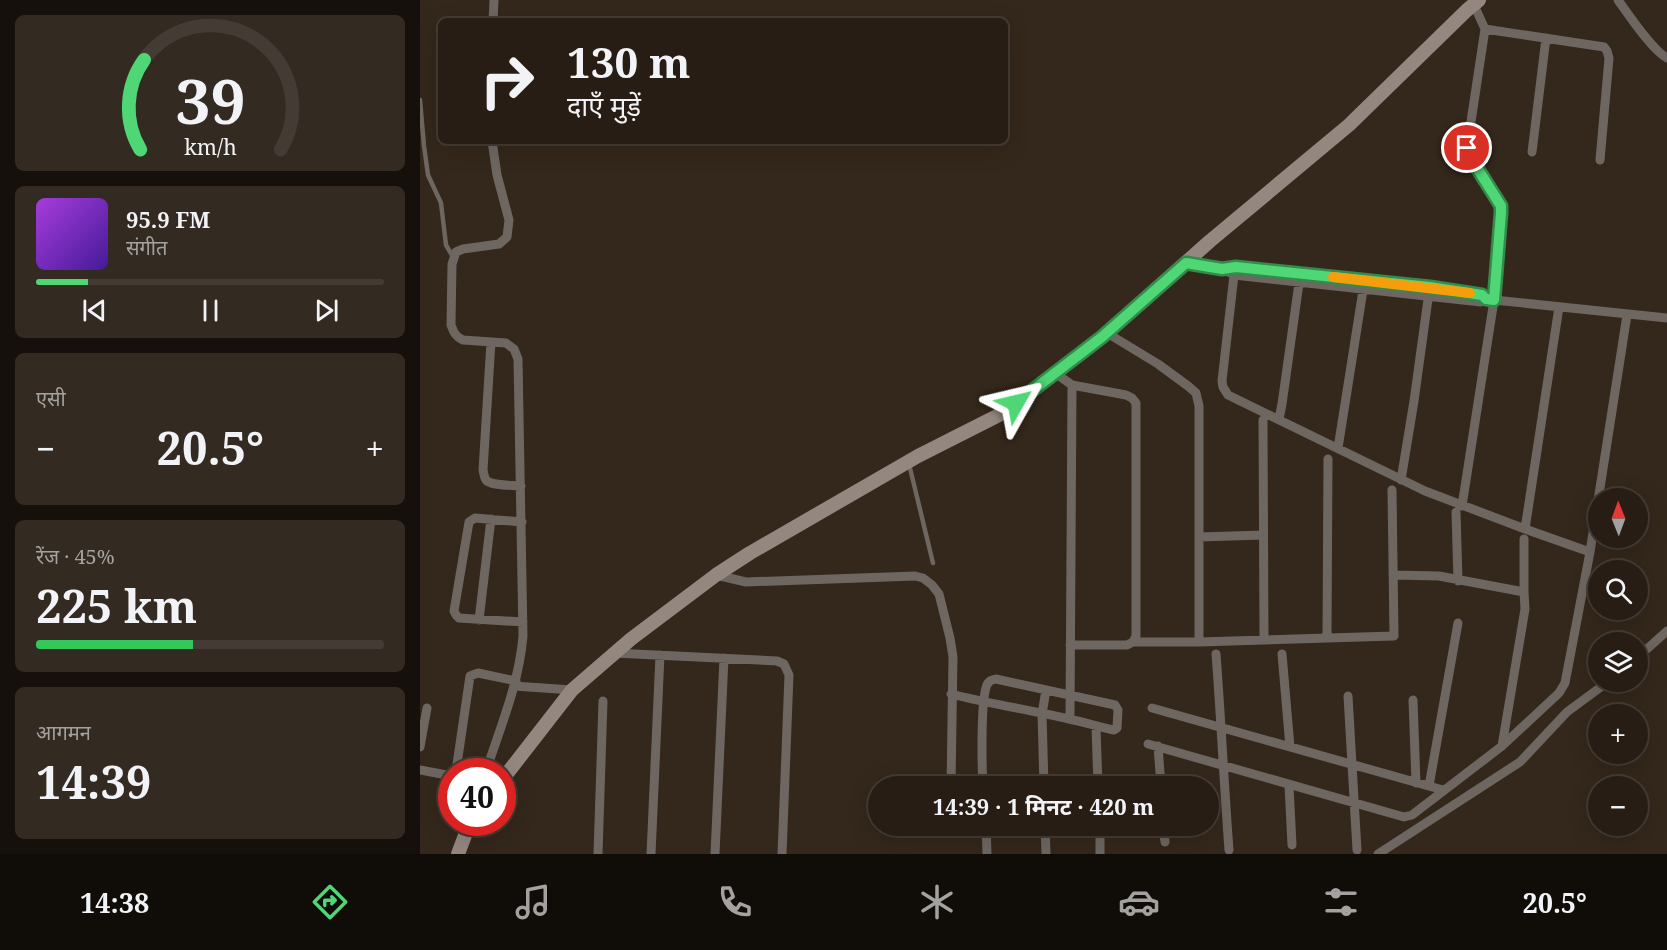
<!DOCTYPE html>
<html lang="hi">
<head>
<meta charset="utf-8">
<style>
	:root { --surface:#271d14; --page:#332a22; --text:#f1f3f6; --muted:#a4a2a0; --line:#433b34; --accent:#4fd675 }
	body { margin:0; font-family:"Noto Serif","Noto Sans Devanagari",serif; background:var(--page); color:var(--text); height:100vh; display:flex; flex-direction:column; font-size:22px; white-space:nowrap }
	* { box-sizing:border-box; margin:0 }
	p { font-size:20px; color:var(--muted) }
	.icon { flex:none; width:33px; height:33px; fill:none; stroke:currentColor; stroke-width:2; stroke-linecap:round; stroke-linejoin:round }
	.map { position:relative; flex:1; overflow:hidden }
	.side { display:flex; flex-direction:column; gap:15px; padding:15px; background:#15100b; width:420px }
	.side>* { flex:none }
	.hud { position:absolute; left:18px; top:18px; width:570px; height:126px; border-radius:9px; box-shadow:0 6px 24px #0002,0 0 0 2px var(--line); background:#271d14; color:var(--text); overflow:hidden }
	.needle { width:39px; rotate:359deg }
	.buttons { position:absolute; left:1168px; top:488px; display:grid; gap:12px }
	.buttons a { display:grid; place-items:center; width:60px; height:60px; border-radius:50%; background:var(--surface); box-shadow:0 6px 24px #0002,0 0 0 2px var(--line); font-size:30px }
	.speed { position:absolute; left:18px; top:758px; display:flex; gap:12px; font-size:30px; font-weight:700; text-align:center }
	.speed>* { display:grid; place-content:center; width:78px; height:78px; border-radius:50%; background:var(--surface); box-shadow:0 6px 24px #0002,0 0 0 2px var(--line); line-height:1 }
	.speed .limit { border:9px solid #d22; background:#fff; color:#111 }
	.pin { position:absolute; display:grid; place-items:center; width:51px; height:51px; color:#fff; margin:-26px; border:3px solid #fff; border-radius:50%; box-shadow:0 2px 6px #0007 }
	.me { position:absolute; width:66px; margin:-33px; rotate:53deg; stroke-linejoin:round; filter:drop-shadow(0 0 4px #0008) }
	.turn { display:flex; align-items:center; gap:21px; height:126px; padding:0 30px; font-size:27px }
	.turn .icon { width:78px; height:78px; stroke-width:2.5 }
	.turn b { display:block; font-size:42px; line-height:51px }
	.big { font-size:45px; font-weight:700; line-height:1.1 }
	.side .tile { flex:1; display:flex; flex-direction:column; justify-content:center; gap:9px; min-width:0; padding:0 21px; border-radius:9px; background:var(--page) }
	.side .dial { align-items:center; gap:0 }
	.dial svg { height:156px; overflow:visible; fill:none; stroke:var(--line); stroke-width:7; stroke-linecap:round; text-anchor:middle }
	.dial text { fill:var(--text); stroke:none }
	.song { display:flex; align-items:center; gap:18px }
	.cover { width:72px; height:72px; border-radius:9px; background:linear-gradient(135deg,hsl(280 70% 55%),hsl(260 70% 35%)) }
	.played { height:6px; border-radius:3px; background:linear-gradient(90deg,var(--accent) 15%,var(--line) 15%) }
	.keys { display:flex; justify-content:space-around; direction:ltr }
	.heat { display:flex; justify-content:space-between; align-items:center; font-size:33px; direction:ltr }
	.charge { height:9px; border-radius:4px; background:linear-gradient(90deg,#34c759 45%,var(--line) 0) }
	.trip { position:absolute; left:448px; top:776px; width:351px; height:60px; border-radius:30px; background:var(--surface); box-shadow:0 6px 24px #0002,0 0 0 2px var(--line); font-weight:700; line-height:60px; text-align:center }
	.menu { display:flex; height:96px; justify-content:space-around; align-items:center; background:#100c08; color:var(--muted) }
	.menu .icon { width:42px; height:42px }
	.menu .active { color:var(--accent) }
	.menu b { font-size:27px; color:var(--text) }
	main { display:flex; flex:1; min-height:0 }
	.map>svg:first-child { display:block }
	.lines { fill:none; stroke-linecap:round; stroke-linejoin:round }
	.lane { stroke:#6d6661; stroke-width:4.5 }
	.street { stroke:#6d6661; stroke-width:9 }
	.secondary { stroke:#93877f; stroke-width:14 }
	.route-casing { stroke:#338b4c; stroke-width:15 }
	.route { stroke:#4fd675; stroke-width:10 }
	.slow { stroke:#f59e0b; stroke-width:10 }
</style>
</head>
<body>
<main>
<section class="side">
<div class="tile dial"><svg viewBox="0 0 100 80">
<path d="M14 69A42 42 0 1 1 86 69"/>
<path d="M14 69A42 42 0 0 1 16 23" stroke="#4fd675"/>
<text x="50" y="56" font-size="32" font-weight="700">39</text>
<text x="50" y="72" font-size="11">km/h</text>
</svg></div>
<div class="tile">
<div class="song"><i class="cover"></i><div><b>95.9 FM</b><p>संगीत</p></div></div>
<div class="played"></div>
<div class="keys"><svg class="icon" aria-label="previous" viewBox="0 0 24 24"><path d="M18 5L8 12l10 7zM5 5v14"/></svg><svg class="icon" aria-label="pause" viewBox="0 0 24 24"><path d="M8 5v14M16 5v14"/></svg><svg class="icon" aria-label="next" viewBox="0 0 24 24"><path d="M6 5l10 7-10 7zM19 5v14"/></svg></div>
</div>
<div class="tile"><p>एसी</p>
<div class="heat"><a>−</a><b class="big">20.5°</b><a>+</a></div>
</div>
<div class="tile"><p>रेंज · 45%</p><b class="big">225 km</b><div class="charge"></div></div>
<div class="tile"><p>आगमन</p><b class="big">14:39</b></div>
</section>
<div class="map">
<svg width="1247" height="854" viewBox="0 0 1247 854">
	<rect width="100%" height="100%" fill="#34271b"/>
	<g class="lines">
		<path class="lane" d="M 0,100 L 4,146 L 8,175 L 21,203 L 26,245 L 33,257
			M 489,464 L 513,563"/>
		<path class="street" d="M 1198,0 C 1209,15 1232,50 1247,58
			M 73,21 L 74,0
			M 1065,29 L 1184,47 L 1187,51 L 1189,58 L 1180,160
			M 1112,152 L 1126,38
			M 766,263 L 803,269 L 814,275 L 1061,302 L 1066,299
			M 803,269 L 816,267 L 1010,287 L 1062,295 L 1066,299 L 1074,300 L 1247,318
			M 814,275 L 802,381 L 803,387 L 808,395 L 1005,491 L 1105,529 L 1170,552
			M 687,333 L 738,364 L 768,386 L 776,393 L 779,406 L 779,642
			M 71,342 L 63,470 C 64,474 64,477 66,480 C 71,486 93,485 101,486
			M 635,373 L 652,385 L 706,395 L 712,398 L 716,403 L 716,636 L 713,642 L 707,645 L 650,645
			M 859,419 L 862,404 L 880,276
			M 843,420 L 844,640
			M 918,448 L 944,284
			M 981,480 L 994,401 L 1009,292
			M 1042,506 L 1074,300 L 1081,213 L 1081,206 L 1049,155 L 1047,148 L 1065,29 L 1054,5
			M 1036,512 L 1038,581
			M 102,522 L 55,518 L 49,522 L 34,611 L 36,615 L 39,618 L 103,622
			M 1105,529 L 1139,307
			M 779,537 L 843,535
			M 296,575 L 326,582 L 495,576 L 503,578 L 512,585 L 519,594 L 530,638 L 533,657 L 531,786
			M 973,575 L 1019,576 L 1104,592
			M 59,620 L 71,519
			M 907,638 L 908,459
			M 713,642 L 779,642 L 974,636 L 972,490
			M 194,653 L 357,661 L 364,664 L 369,675 L 362,854
			M 796,654 C 801,719 804,784 809,850
			M 862,654 L 870,747
			M 1218,657 L 1247,631
			M 94,686 L 152,690
			M 531,694 C 570,704 610,710 649,719 C 664,722 679,727 694,730 L 697,728 L 698,710 L 695,705 L 576,679 C 572,680 570,680 568,683 C 560,694 562,769 563,786
			M 928,696 L 937,850
			M 993,700 L 996,783
			M 732,708 L 1023,790
			M 650,719 L 652,385
			M 676,727 L 678,786
			M 728,744 L 984,817 L 992,815 L 1082,746 L 1139,693 L 1145,683 L 1170,552 L 1207,315
			M 738,746 L 741,786
			M 1082,746 L 1105,609 L 1104,592 L 1104,539
			M 0,747 L 7,708
			M 0,770 L 32,776
			M 36,771 L 50,676 L 58,673 L 96,681
			M 66,771 C 81,726 99,683 103,636 L 98,359 L 94,349 L 86,343 L 43,340 C 36,337 34,333 31,325 L 32,264 L 36,252 L 43,249 L 79,244 L 87,237 L 89,220 L 77,175 L 72,141
			M 624,786 L 622,714 L 626,690
			M 869,786 L 872,845
			M 1009,786 L 1038,623
			M 566,825 L 567,854
			M 625,825 L 626,854
			M 680,825 L 680,854
			M 743,825 L 745,842
			M 530,830 L 531,825
			M 178,854 L 183,701
			M 231,854 L 240,655
			M 295,854 L 304,658
			M 958,854 L 1100,762 L 1147,712 L 1189,681"/>
		<path class="secondary" d="M 82,780 L 152,690 L 211,639 L 296,575 L 330,553 L 498,456 L 579,415 L 596,403 L 682,337 L 790,241 L 929,125 L 1047,10 L 1059,0
			M 38,854 L 50,822"/>
	</g>
	<g class="lines">
		<defs>
			<path id="route" d="M 596,403 L 682,337 L 766,263 L 802,269 L 816,267 L 1010,287 L 1062,295 L 1066,299 L 1074,300 L 1081,213 L 1081,206 L 1049,155 L 1047,148"/>
		</defs>
		<use href="#route" class="route-casing"/>
		<use href="#route" class="route"/>
		<path class="slow" d="M 913,277 L 1050,293"/>
	</g>
</svg>
<div class="buttons">
<a><svg class="needle" viewBox="-14 -14 28 28"><path d="M0-13l5 13h-10z" fill="#e53935"/><path d="M0 13l5-13h-10z" fill="#a4a2a0"/></svg></a>
<a><svg class="icon" aria-label="search" viewBox="0 0 24 24"><circle cx="10" cy="10" r="6"/><path d="M15 15l6 6"/></svg></a>
<a><svg class="icon" aria-label="layers" viewBox="0 0 24 24"><path d="M12 4l9 5-9 5-9-5zM3 14l9 5 9-5"/></svg></a>
<a>+</a>
<a>−</a>
</div>
<div class="speed"><div class="limit">40</div></div>
<div class="pin" style="left:1047px;top:148px;background:#d93025"><svg class="icon" aria-label="arrive" viewBox="0 0 24 24"><path d="M6 21V4h12l-3 4 3 4H6"/></svg></div>
<svg class="me" style="left:596px;top:403px" viewBox="-20 -20 40 40"><path d="M0-17L14 15 0 8-14 15z" fill="#4fd675" stroke="#fff" stroke-width="4"/></svg>
<div class="trip">14:39 · 1 मिनट · 420 m</div>
<div class="hud">
<div class="turn"><svg class="icon" aria-label="right" viewBox="0 0 24 24"><path d="M7 20v-9h11M14 6l5 5-5 5"/></svg><div><b>130 m</b>दाएँ मुड़ें</div></div>
</div>
</div>
</main>
<nav class="menu">
<b>14:38</b>
<svg class="icon active" aria-label="directions" viewBox="0 0 24 24"><path d="M12 3l9 9-9 9-9-9zM9 14v-3h6M13 9l2 2-2 2"/></svg>
<svg class="icon" aria-label="music" viewBox="0 0 24 24"><path d="M9 18V5l10-2v13"/><circle cx="6" cy="18" r="3"/><circle cx="16" cy="16" r="3"/></svg>
<svg class="icon" aria-label="phone" viewBox="0 0 24 24"><path d="M5 4h4l2 5-3 2q2 4 5 5l2-3 5 2v4C11 20 4 13 5 4z"/></svg>
<svg class="icon" aria-label="climate" viewBox="0 0 24 24"><path d="M12 3v18M4 7l16 10M4 17L20 7"/></svg>
<svg class="icon" aria-label="car" viewBox="0 0 24 24"><path d="M5 17H2v-5l4-1 3-4h7l3 4 3 1v5h-3M9 17h6M6 11h13"/><circle cx="7" cy="17" r="2"/><circle cx="17" cy="17" r="2"/></svg>
<svg class="icon" aria-label="filters" viewBox="0 0 24 24"><path d="M4 7h16M4 17h16"/><circle cx="9" cy="7" r="2"/><circle cx="15" cy="17" r="2"/></svg>
<b>20.5°</b>
</nav>
</body>
</html>
